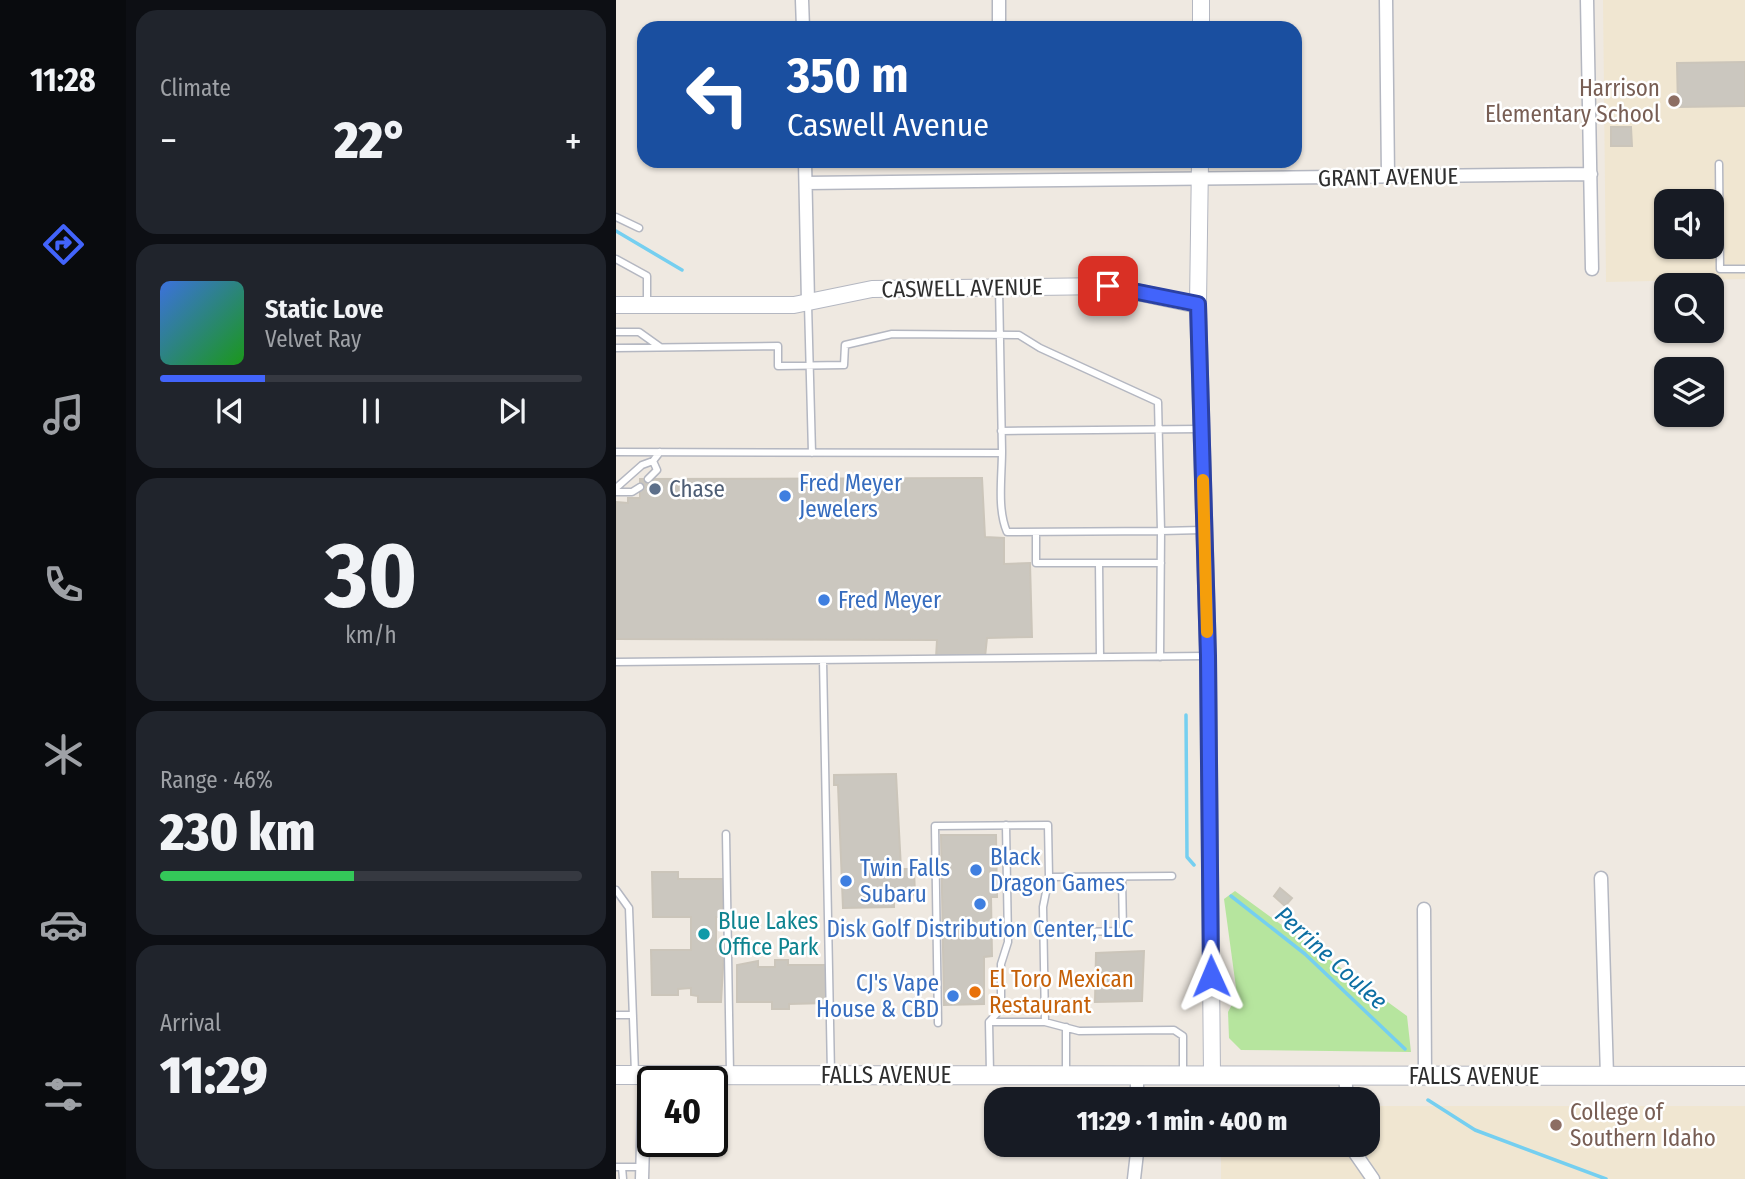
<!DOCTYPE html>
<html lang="en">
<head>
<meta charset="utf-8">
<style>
	:root { --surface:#171b24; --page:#20242c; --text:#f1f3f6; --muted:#9ea1a6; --line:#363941; --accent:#4264fb }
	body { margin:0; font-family:"Fira Sans Condensed",sans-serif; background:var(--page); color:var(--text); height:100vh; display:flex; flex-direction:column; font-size:26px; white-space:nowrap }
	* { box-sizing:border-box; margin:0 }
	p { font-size:23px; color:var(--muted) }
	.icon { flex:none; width:38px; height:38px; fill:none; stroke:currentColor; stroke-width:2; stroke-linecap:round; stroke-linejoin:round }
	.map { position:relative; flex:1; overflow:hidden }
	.sheet { display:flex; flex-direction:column; gap:10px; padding:10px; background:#0d0f14; width:490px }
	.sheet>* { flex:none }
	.guide { position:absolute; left:21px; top:21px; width:665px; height:147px; border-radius:21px; box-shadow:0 2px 5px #0004; background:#1a4fa0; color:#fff; overflow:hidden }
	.fabs { position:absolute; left:1038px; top:189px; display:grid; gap:14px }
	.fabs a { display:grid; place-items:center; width:70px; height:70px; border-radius:14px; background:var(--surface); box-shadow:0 2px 5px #0004; font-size:35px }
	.speed { position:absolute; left:21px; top:1066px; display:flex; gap:14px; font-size:35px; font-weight:700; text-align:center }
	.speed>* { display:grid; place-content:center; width:91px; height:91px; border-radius:50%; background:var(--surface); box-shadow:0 2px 5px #0004; line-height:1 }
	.speed .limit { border:4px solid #111; border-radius:10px; background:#fff; color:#111 }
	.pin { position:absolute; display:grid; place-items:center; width:60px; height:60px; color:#fff; margin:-30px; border-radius:14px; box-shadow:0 4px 10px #0006 }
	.me { position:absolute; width:77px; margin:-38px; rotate:359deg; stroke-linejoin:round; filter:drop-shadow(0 0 5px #0008) }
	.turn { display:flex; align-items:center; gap:24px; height:147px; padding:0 35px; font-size:32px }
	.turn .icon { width:91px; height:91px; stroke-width:2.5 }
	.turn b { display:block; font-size:49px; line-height:60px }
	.big { font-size:52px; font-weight:800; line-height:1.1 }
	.sheet .widget { flex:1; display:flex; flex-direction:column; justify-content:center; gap:10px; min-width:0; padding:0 24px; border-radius:21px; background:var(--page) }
	.sheet .dial { align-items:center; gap:0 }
	.dial b { font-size:91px; line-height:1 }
	.song { display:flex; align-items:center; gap:21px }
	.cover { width:84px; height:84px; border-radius:10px; background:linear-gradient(135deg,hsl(220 70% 55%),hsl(120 70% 35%)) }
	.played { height:7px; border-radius:4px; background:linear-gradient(90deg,var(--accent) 25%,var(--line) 25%) }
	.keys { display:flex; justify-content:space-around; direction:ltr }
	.heat { display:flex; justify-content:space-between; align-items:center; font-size:38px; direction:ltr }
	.charge { height:10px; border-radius:5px; background:linear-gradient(90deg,#34c759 46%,var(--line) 0) }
	.trip { position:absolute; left:368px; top:1087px; width:396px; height:70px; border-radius:21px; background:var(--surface); box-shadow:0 2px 5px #0004; font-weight:800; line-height:70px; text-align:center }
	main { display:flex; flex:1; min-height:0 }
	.tabs { display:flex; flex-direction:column; width:126px; justify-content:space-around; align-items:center; background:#090b0e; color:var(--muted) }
	.tabs .icon { width:49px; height:49px }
	.tabs .selected { color:var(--accent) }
	.tabs b { font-size:32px; color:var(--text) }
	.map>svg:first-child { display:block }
	.education { fill:#f0e6d1; fill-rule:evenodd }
	.green { fill:#b6e59e }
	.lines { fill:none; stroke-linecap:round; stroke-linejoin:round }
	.stream { stroke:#75cff0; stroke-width:3.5 }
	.building { fill:#cbc7bf; stroke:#cbc5ba; stroke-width:2 }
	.service-casing { stroke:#b4b7c1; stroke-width:9 }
	.minor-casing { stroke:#b4b7c1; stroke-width:15 }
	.tertiary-casing { stroke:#b4b7c1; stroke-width:18 }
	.secondary-casing { stroke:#b4b7c1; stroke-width:20 }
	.service { stroke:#fff; stroke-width:6 }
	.minor { stroke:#fff; stroke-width:12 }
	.tertiary { stroke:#fff; stroke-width:16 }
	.secondary { stroke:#fff; stroke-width:18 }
	.route-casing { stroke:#2b41a3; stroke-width:18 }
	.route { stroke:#4264fb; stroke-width:12 }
	.slow { stroke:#f59e0b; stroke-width:12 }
	.education-dot { fill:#8d6e63; stroke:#fff; stroke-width:2.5 }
	.service-dot { fill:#5c6f8a; stroke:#fff; stroke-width:2.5 }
	.shop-dot { fill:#3f7fe0; stroke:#fff; stroke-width:2.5 }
	.culture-dot { fill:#0f9aa8; stroke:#fff; stroke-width:2.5 }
	.food-dot { fill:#e8710a; stroke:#fff; stroke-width:2.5 }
	.labels { text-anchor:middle; stroke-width:5; stroke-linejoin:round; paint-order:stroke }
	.education-label { font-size:23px; fill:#785e54; stroke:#fff; text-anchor:end }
	.street-label { font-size:23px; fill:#2e2e2e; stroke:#fff }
	.shop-label { font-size:23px; fill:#366cbe; stroke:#fff; text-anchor:start }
	.service-label { font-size:23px; fill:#4e5e75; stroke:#fff; text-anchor:start }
	.culture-label { font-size:23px; fill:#0d838f; stroke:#fff; text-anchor:start }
	.food-label { font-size:23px; fill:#c56008; stroke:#fff; text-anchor:start }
	.water-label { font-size:24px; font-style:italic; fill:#0d6fa3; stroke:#fff }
</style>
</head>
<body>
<main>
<nav class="tabs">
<b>11:28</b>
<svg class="icon selected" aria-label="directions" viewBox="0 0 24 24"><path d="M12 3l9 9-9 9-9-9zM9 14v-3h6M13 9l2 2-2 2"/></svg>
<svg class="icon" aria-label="music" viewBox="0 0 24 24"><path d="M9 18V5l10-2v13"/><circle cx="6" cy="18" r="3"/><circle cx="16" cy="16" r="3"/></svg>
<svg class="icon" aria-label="phone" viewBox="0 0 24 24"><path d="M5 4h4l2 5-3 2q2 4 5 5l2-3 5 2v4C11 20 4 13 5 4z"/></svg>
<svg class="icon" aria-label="climate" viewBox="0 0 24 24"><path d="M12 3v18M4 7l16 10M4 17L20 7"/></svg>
<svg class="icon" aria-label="car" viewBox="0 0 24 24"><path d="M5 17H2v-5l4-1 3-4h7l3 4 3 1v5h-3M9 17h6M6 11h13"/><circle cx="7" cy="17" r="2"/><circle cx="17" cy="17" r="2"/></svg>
<svg class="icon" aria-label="filters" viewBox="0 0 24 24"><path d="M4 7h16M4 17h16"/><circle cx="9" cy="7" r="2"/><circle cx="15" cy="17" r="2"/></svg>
</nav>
<section class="sheet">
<div class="widget"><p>Climate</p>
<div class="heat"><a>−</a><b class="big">22°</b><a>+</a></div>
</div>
<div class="widget">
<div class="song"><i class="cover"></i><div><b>Static Love</b><p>Velvet Ray</p></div></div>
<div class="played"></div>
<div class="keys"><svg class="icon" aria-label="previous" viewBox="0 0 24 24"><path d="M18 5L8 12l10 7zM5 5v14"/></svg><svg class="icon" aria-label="pause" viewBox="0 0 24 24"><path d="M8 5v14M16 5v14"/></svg><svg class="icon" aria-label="next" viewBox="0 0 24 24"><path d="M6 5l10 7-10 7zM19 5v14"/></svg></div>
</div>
<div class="widget dial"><b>30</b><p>km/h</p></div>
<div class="widget"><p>Range · 46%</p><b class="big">230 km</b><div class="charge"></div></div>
<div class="widget"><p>Arrival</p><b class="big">11:29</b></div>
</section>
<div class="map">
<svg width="1129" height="1179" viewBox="0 0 1129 1179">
	<rect width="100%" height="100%" fill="#efe9e1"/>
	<path class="education" d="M 987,0 L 1129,0 L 1129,279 L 990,282 ZM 1050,201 L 1096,201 L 1096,247 L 1050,247 Z
		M 751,1106 L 1129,1106 L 1129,1179 L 605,1179 L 605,1145 L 751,1144 Z"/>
	<path class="green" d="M 619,891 L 791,1016 L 795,1052 L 625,1050 L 613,1038 L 612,1012 L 621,995 L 608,899 Z"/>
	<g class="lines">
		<path class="stream" d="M 0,231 L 66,270
			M 570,715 L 571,857 L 578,865
			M 615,896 L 689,954 L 789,1049
			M 812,1100 L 859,1130 L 990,1179"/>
	</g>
	<path class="building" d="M 1129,62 L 1129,106 L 1062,107 L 1061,63 Z
		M 995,127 L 1015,127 L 1016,146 L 995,146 Z
		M 366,478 L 369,537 L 388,538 L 388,564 L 414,563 L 416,637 L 371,638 L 369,657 L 320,658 L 321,640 L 0,639 L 0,502 L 12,503 L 12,498 L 24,498 L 24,479 Z
		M 280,774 L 285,869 L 298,869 L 299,895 L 278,896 L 278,907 L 227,908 L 222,785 L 218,785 L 218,775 Z
		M 325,835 L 380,835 L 381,897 L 375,897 L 376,956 L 368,957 L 368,1004 L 328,1005 Z
		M 36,872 L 62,872 L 62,879 L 107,879 L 107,917 L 100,917 L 100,951 L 108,951 L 105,1002 L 82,1002 L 82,996 L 75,995 L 75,988 L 62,989 L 62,995 L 36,995 L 35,950 L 75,950 L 75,917 L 37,917 Z
		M 664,888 L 676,898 L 669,906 L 658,896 Z
		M 528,951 L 526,1001 L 479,1002 L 480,953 Z
		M 159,960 L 172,960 L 172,965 L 210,965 L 211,1003 L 173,1004 L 173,1009 L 156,1009 L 156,1002 L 121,1002 L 121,965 L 142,961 L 142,967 L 159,967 Z"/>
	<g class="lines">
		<defs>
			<path id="service" d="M 1103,164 L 1104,269 L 1129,269
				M 0,217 L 23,228
				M 0,259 L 31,276 L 31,305
				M 192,304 L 196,453
				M 0,332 L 23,332 L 44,347
				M 0,348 L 162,346 L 162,366 L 228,365 L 229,345 L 276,334 L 403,335 L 424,348 L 542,402 L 545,531 L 391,532 C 381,509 386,477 386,451 C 385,397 384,342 383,287
				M 385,431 L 584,429
				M 0,452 L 386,453
				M 32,479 L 41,470 L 37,461
				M 0,488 L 26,465 L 37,461 L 44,452
				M 0,492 L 16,492 L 24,487
				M 420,532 L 420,563 L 545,563
				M 483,563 L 484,657
				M 544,657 L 545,531 L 586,530
				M 207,660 L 215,1074
				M 0,662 L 590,656
				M 110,834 L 114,1073
				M 0,890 L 13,908 L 19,1073
				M 462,932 L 507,931 L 506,877
				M 0,1015 L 17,1015
				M 373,1022 L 429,1022 L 463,1031 L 558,1030 L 567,1036 L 567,1072
				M 429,1022 L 427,907 L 433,877
				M 322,1023 L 319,826 L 432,825 L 433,877 L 556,876
				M 450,1027 L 450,1073
				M 374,1073 L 373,1022 L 385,1009 L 385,964 L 392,942 L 390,825
				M 0,1167 L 27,1167
				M 6,1167 L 7,1179"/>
			<path id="minor" d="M 186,0 L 187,28
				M 383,0 L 383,28
				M 770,0 L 772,176
				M 971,0 L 976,269
				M 189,161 L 192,302
				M 190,183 L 975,174
				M 985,878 L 991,1076
				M 808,909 L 809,1076
				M 521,1075 L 521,1099
				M 729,1075 L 731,1099
				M 737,1144 L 739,1153 L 757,1179
				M 26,1179 L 29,1075
				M 518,1179 L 522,1144"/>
			<path id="tertiary" d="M 585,0 L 585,28
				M 584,161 L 582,305 L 592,656 L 596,1075
				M 0,305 L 178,305 L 256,289 L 492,286 L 582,305"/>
			<path id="secondary" d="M 0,1075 L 1129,1076"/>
		</defs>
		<use href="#service" class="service-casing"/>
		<use href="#minor" class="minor-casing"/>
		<use href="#tertiary" class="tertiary-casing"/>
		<use href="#secondary" class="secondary-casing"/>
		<use href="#service" class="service"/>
		<use href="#minor" class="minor"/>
		<use href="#tertiary" class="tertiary"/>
		<use href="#secondary" class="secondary"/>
	</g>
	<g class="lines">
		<defs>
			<path id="route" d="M 492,286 L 582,304 L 592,656 L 595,976"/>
		</defs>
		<use href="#route" class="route-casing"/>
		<use href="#route" class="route"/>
		<path class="slow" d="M 587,480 L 591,632"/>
	</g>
	<g class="education-dot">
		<circle cx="1058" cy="101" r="7"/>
		<circle cx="940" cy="1125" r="7"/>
	</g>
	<circle class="service-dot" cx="39" cy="489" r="7"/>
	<g class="shop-dot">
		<circle cx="169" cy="496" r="7"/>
		<circle cx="208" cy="600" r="7"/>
		<circle cx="360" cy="870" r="7"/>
		<circle cx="230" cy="881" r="7"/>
		<circle cx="364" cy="904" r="7"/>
		<circle cx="337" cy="996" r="7"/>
	</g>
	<circle class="culture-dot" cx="88" cy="934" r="7"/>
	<circle class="food-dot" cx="359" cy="992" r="7"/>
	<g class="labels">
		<g class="education-label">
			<text x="1044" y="96">Harrison<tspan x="1044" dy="26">Elementary School</tspan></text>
			<text x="954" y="1120" text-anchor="start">College of<tspan x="954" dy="26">Southern Idaho</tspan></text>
		</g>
		<g class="street-label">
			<text transform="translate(772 177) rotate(-1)" y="8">GRANT AVENUE</text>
			<text transform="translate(346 288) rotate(-1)" y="8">CASWELL AVENUE</text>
			<text x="270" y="1083">FALLS AVENUE</text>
			<text x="858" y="1084">FALLS AVENUE</text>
		</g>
		<g class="shop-label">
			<text x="183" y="491">Fred Meyer<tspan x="183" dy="26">Jewelers</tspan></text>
			<text x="222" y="608">Fred Meyer</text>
			<text x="374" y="865">Black<tspan x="374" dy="26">Dragon Games</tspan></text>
			<text x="244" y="876">Twin Falls<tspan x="244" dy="26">Subaru</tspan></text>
			<text x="364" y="937" text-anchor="middle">Disk Golf Distribution Center, LLC</text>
			<text x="323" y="991" text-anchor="end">CJ's Vape<tspan x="323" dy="26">House &amp; CBD</tspan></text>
		</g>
		<g class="service-label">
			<text x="53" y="497">Chase</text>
		</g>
		<g class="culture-label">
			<text x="102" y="929">Blue Lakes<tspan x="102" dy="26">Office Park</tspan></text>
		</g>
		<g class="food-label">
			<text x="373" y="987">El Toro Mexican<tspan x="373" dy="26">Restaurant</tspan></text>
		</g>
		<g class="water-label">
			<text transform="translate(715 958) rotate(42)" y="8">Perrine Coulee</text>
		</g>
	</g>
</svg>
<div class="fabs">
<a><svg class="icon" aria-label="sound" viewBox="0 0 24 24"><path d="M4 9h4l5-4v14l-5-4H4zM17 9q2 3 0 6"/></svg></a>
<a><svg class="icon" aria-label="search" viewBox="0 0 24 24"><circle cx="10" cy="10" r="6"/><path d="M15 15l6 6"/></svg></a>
<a><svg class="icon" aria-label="layers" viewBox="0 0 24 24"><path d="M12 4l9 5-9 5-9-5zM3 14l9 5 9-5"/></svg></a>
</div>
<div class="speed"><div class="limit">40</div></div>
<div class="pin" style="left:492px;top:286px;background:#d93025"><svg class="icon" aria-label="arrive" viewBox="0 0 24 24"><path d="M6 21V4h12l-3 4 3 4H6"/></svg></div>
<svg class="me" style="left:595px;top:976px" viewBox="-20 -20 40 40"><path d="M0-17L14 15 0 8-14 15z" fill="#4264fb" stroke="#fff" stroke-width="4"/></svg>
<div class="trip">11:29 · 1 min · 400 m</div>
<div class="guide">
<div class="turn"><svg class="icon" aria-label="left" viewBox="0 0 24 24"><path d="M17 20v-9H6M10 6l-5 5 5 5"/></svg><div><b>350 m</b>Caswell Avenue</div></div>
</div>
</div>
</main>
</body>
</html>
